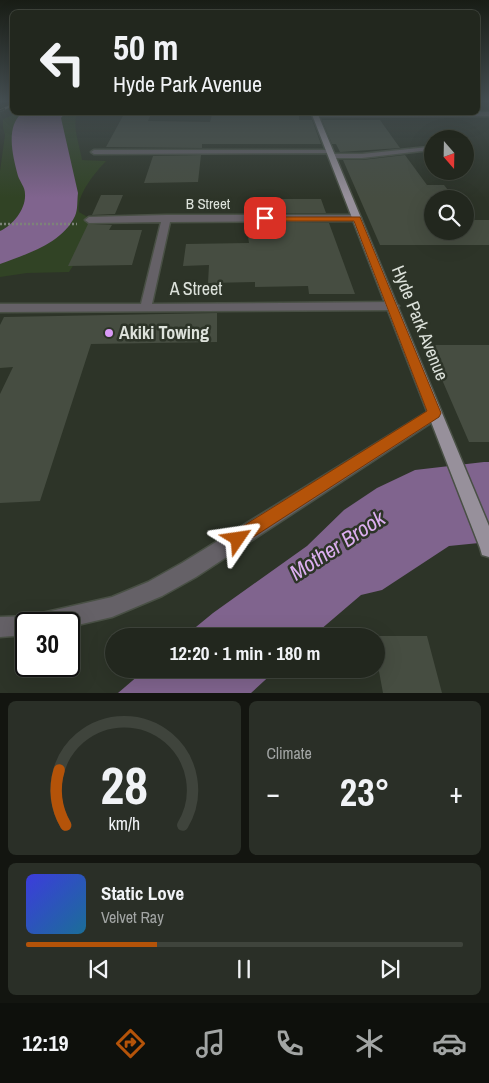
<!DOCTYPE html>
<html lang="en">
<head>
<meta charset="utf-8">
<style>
	:root { --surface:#22271e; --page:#2a2f27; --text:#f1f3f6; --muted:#a2a5a4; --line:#3f443c; --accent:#b45309 }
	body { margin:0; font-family:"Archivo Narrow",sans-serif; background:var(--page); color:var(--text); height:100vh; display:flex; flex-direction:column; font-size:19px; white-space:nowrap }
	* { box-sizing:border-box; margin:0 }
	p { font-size:16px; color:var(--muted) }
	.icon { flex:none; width:28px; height:28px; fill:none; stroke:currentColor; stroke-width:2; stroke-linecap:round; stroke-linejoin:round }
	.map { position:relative; height:693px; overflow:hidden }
	.side { display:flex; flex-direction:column; gap:8px; padding:8px; background:#131510; flex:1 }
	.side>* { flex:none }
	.hud { position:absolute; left:10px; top:10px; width:470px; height:105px; border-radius:8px; box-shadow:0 5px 20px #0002,0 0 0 1px var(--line); background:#22271e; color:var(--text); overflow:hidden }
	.needle { width:32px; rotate:160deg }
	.buttons { position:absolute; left:424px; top:130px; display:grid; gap:10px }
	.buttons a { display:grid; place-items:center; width:50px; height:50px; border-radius:50%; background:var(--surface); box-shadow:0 5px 20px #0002,0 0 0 1px var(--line); font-size:25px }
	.speed { position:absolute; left:15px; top:612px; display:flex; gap:10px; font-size:25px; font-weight:700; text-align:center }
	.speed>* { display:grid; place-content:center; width:65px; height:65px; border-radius:50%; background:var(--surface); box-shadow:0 5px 20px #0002,0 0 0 1px var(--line); line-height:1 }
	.speed .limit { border:2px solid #111; border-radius:8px; background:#fff; color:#111 }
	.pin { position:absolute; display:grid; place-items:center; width:42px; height:42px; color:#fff; margin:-21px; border-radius:10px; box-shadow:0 2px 8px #0006 }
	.me { position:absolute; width:55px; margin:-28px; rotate:58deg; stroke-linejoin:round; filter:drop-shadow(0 0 4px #0008) }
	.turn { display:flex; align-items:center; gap:18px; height:105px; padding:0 20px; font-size:22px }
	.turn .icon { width:65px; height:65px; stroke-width:2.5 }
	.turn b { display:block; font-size:35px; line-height:42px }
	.big { font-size:38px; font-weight:800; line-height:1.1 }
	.side .tile { flex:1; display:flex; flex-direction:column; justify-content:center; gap:8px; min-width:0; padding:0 18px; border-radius:8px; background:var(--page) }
	.side .dial { align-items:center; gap:0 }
	.dial svg { height:130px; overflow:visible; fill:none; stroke:var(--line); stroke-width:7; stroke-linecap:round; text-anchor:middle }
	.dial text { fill:var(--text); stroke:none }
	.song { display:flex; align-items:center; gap:15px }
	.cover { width:60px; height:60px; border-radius:8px; background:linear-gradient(135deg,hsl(240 70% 55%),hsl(200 70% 35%)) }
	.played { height:5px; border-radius:2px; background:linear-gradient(90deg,var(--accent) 30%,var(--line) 30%) }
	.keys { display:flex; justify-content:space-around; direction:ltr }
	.heat { display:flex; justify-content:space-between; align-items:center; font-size:28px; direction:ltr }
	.side .tiles { flex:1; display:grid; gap:8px; grid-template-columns:1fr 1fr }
	.tile:last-child { grid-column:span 2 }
	.trip { position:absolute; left:105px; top:628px; width:280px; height:50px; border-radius:25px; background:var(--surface); box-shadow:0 5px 20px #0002,0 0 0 1px var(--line); font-weight:800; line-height:50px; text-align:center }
	.tabs { display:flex; height:80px; justify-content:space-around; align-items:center; background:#0e100c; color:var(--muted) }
	.tabs .icon { width:35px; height:35px }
	.tabs .active { color:var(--accent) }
	.tabs b { font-size:22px; color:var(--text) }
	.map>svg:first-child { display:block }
	.green { fill:#314325 }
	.water { fill:#80648e }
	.building { fill:#464d41 }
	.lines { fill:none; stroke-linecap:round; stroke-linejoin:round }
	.minor-casing { stroke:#495045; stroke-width:3 }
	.major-casing { stroke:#495045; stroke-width:3 }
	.path { stroke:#7d8379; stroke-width:2.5; stroke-dasharray:2 2; stroke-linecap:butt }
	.minor { fill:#656167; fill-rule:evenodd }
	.major { fill:#97909b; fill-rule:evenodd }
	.rail-casing { stroke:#7e847b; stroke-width:2.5 }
	.rail { stroke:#2d3428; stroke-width:2; stroke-dasharray:5.5; stroke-linecap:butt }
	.route { fill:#b45309; stroke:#753606 }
	.poi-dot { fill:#da9af7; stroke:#2d3428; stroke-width:2 }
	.labels { text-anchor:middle; stroke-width:5; stroke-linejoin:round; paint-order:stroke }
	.far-street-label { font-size:15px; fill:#dde2db; stroke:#2d3428 }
	.street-label { font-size:18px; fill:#dde2db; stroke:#2d3428 }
	.poi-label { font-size:18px; font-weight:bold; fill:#dde2db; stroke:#2d3428; text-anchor:start }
	.near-water-label { font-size:22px; font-style:italic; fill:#dbaeef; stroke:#2d3428 }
</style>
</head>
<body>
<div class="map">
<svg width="489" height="693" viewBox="0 0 489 693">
	<rect width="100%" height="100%" fill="#2d3428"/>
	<path class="green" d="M 18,113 L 78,113 C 71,124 80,146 82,160 L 106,161 C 95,173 76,195 79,212 L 96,222 L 80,255 L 69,272 L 27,273 L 0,277 L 0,171 L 5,135 L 3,128 L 3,119 Z"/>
	<path class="water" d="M 22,113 L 65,113 L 61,118 L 78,193 C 77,200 78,210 75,216 C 62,244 26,254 0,264 L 0,231 C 13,225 26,209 25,194 C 25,187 20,182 18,176 C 13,157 5,127 22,113 Z
		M 484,462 L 489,462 L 489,542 L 449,546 L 382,590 L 361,595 L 313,636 L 185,636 L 213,613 L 307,546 L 344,510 L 377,488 L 415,470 Z
		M 146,669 L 277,669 L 251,693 L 118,693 Z"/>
	<path class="building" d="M 235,113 L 299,114 L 299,120 L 312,120 L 321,144 L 202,144 L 202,148 L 106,147 L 124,114 L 151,114 L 148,121 L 210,122 L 212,115 L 234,115 Z
		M 322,120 L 380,120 L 400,148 L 340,152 L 336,144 L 332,144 Z
		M 201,155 L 198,182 L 144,183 L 153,156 Z
		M 405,155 L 427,185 L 444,185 L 455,199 L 432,199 L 432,231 L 465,231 L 465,212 L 471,220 L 489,220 L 489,245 L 380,245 L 343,160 L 362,160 Z
		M 101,195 L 123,195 L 115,214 L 92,215 Z
		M 253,199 L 321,199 L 326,213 L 254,213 Z
		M 255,223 L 329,223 L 355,294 L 309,294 L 308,286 L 255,287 L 255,282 L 208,283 L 209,265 L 183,266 L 186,244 L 249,243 L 247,230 L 256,230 Z
		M 88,224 L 112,225 L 109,230 L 142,230 L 132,265 L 68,266 Z
		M 217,313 L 217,342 L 91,344 L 40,501 L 0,503 L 0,394 L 13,367 L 0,368 L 0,325 L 4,317 Z
		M 427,345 L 489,345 L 489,442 L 469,442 Z
		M 376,636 L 427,636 L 442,693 L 383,693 L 376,655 Z"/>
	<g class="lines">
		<defs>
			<path id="minor" d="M 489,112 L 489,116 L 315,117 L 312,115 L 315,113 Z
				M 428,147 L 430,148 L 430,150 L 362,158 L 332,158 L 329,156 L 332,154 L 362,154 Z
				M 330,150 L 333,152 L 332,153 L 94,154 L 91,152 L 94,150 Z
				M 166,215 L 357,215 L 361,218 L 357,221 L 170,222 L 152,304 L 393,302 L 399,306 L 393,310 L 0,312 L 0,304 L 141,304 L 161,222 L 89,223 L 85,220 L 89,217 Z
				M 435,407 L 440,409 L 442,413 L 440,417 L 196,577 L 162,596 L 112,617 L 69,627 L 69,624 L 26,624 L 26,635 L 0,637 L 0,617 L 29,616 L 112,597 L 148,582 L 182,563 Z"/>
			<path id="major" d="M 311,112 L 317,112 L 489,526 L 489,557 L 482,555 L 480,548 Z"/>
		</defs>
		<use href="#minor" class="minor-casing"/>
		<use href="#major" class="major-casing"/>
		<path class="path" d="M 0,224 L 77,224"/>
		<use href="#minor" class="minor"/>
		<use href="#major" class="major"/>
		<defs>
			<path id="rail" d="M 0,111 L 12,105"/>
		</defs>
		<use href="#rail" class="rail-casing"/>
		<use href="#rail" class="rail"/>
	</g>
	<linearGradient id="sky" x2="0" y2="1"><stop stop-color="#191d16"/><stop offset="0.51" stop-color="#465053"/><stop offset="1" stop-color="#465053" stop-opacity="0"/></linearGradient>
	<rect width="489" height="198" fill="url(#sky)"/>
	<path class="route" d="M 262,217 L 360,217 L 441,413 L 439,417 L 238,547 L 232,545 L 229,539 L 232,533 L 427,411 L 354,221 L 265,221 L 261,218 Z"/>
	<circle class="poi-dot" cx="109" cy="333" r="5"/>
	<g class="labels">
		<g class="far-street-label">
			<text x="208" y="209">B Street</text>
		</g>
		<g class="street-label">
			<text x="196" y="295">A Street</text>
			<text transform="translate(420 323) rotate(68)" y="6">Hyde Park Avenue</text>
		</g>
		<g class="poi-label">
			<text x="119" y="339">Akiki Towing</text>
		</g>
		<g class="near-water-label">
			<text transform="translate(337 545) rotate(-33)" y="8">Mother Brook</text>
		</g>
	</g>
</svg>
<div class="buttons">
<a><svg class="needle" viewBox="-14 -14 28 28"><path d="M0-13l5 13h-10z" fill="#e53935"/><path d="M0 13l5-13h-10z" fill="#a2a5a4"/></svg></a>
<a><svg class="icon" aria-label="search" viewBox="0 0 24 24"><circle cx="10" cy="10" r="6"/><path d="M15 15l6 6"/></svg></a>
</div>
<div class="speed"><div class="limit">30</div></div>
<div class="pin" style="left:265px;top:218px;background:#d93025"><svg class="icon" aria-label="arrive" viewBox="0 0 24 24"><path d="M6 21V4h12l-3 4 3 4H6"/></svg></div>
<svg class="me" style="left:238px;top:539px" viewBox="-20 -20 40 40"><path d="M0-17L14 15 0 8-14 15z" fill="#b45309" stroke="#fff" stroke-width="4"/></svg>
<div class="trip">12:20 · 1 min · 180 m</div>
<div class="hud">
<div class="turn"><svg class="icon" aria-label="left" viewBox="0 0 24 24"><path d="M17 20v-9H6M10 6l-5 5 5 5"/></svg><div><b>50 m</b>Hyde Park Avenue</div></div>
</div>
</div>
<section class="side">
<div class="tiles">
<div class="tile dial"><svg viewBox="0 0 100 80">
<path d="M14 69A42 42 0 1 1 86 69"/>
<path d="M14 69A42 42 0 0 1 10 35" stroke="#b45309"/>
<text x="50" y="56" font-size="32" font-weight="700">28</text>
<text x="50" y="72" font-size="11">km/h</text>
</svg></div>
<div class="tile"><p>Climate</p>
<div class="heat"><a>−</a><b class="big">23°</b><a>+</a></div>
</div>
<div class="tile">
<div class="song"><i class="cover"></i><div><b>Static Love</b><p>Velvet Ray</p></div></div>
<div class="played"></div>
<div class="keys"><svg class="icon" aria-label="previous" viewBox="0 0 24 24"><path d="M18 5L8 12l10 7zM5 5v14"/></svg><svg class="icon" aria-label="pause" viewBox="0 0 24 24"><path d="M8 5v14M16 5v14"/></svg><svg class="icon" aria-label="next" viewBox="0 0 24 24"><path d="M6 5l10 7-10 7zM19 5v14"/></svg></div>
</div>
</div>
</section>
<nav class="tabs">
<b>12:19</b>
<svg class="icon active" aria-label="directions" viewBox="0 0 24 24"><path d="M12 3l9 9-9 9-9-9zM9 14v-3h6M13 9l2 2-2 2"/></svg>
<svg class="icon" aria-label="music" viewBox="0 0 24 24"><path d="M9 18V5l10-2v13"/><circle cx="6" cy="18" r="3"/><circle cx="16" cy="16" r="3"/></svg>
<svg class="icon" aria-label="phone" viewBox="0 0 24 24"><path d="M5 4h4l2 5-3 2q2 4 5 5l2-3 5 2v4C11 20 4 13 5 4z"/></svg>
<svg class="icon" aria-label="climate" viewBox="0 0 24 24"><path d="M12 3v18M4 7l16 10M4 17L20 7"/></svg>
<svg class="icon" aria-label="car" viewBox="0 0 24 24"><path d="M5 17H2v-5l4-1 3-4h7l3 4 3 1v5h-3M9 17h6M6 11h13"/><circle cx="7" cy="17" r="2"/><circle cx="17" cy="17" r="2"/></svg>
</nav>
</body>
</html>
